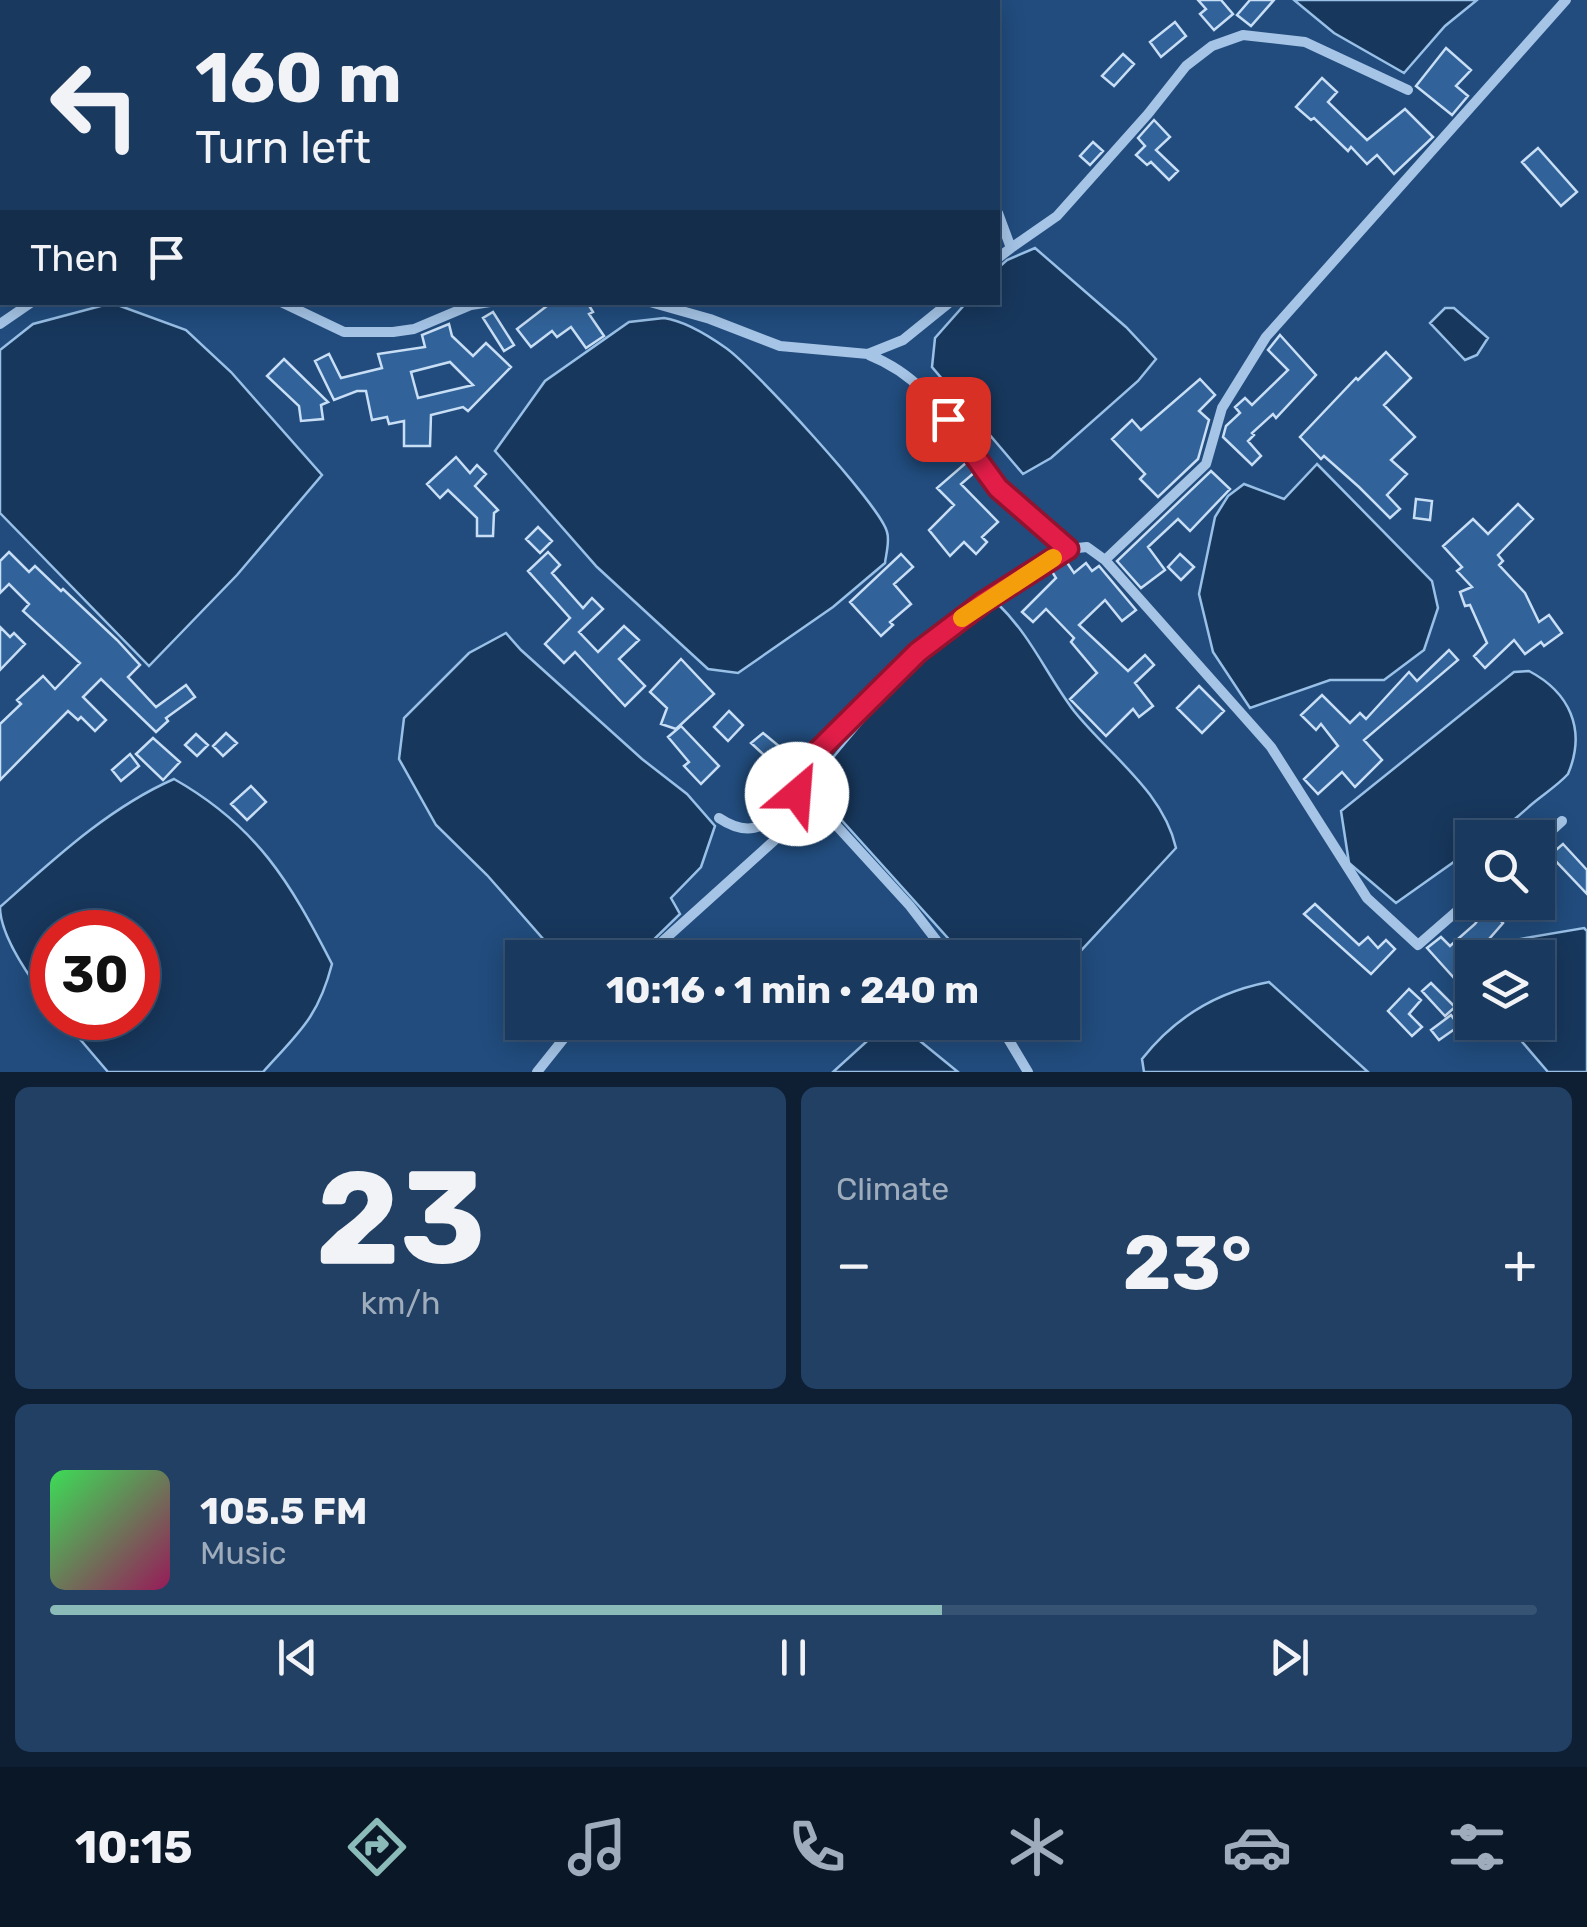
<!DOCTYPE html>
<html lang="en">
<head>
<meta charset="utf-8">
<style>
	:root { --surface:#19395e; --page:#224064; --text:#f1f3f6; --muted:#9facbc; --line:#375373; --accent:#8bbbb9 }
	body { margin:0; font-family:Rubik,sans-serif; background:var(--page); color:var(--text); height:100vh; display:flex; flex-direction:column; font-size:38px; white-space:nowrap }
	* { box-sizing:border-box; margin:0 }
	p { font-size:32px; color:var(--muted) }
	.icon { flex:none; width:55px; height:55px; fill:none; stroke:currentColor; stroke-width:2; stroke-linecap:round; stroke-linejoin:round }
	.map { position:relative; height:1072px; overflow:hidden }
	.sheet { display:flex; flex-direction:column; gap:15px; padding:15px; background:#0e1f34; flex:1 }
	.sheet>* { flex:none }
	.banner { position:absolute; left:0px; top:0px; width:1000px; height:305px; box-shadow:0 5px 25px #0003,0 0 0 2px var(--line); background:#19395e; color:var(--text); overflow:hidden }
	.fabs { position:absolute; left:1455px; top:820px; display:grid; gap:20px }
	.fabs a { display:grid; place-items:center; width:100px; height:100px; border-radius:0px; background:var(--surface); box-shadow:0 5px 25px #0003,0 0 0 2px var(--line); font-size:50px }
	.speed { position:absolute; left:30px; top:910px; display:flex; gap:20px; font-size:50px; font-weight:700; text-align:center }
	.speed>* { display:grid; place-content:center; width:130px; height:130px; border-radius:50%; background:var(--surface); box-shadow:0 5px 25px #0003,0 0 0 2px var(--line); line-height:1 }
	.speed .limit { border:15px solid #d22; background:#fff; color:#111 }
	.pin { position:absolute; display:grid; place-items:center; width:85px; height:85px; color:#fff; margin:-42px; border-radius:20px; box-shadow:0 5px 15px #0006 }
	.me { position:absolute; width:110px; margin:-55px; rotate:27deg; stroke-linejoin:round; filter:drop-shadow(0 0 8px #0008) }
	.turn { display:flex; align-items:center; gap:35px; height:210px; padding:0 30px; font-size:45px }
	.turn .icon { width:130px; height:130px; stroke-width:2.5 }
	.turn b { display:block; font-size:70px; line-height:85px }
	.then { display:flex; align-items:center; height:95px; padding:0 30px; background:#0003; gap:20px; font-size:38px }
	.big { font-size:75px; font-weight:700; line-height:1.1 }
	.sheet .widget { flex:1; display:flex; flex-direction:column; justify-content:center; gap:15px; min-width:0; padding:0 35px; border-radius:15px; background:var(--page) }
	.sheet .dial { align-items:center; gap:0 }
	.dial b { font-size:130px; line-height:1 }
	.song { display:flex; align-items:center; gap:30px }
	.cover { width:120px; height:120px; border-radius:15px; background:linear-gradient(135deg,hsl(130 70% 55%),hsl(330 70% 35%)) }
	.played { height:10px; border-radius:5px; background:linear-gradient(90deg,var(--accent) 60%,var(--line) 60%) }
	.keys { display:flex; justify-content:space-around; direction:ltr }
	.heat { display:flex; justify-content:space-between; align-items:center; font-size:55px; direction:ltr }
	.sheet .tiles { flex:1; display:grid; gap:15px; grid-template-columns:1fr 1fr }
	.widget:last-child { grid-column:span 2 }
	.trip { position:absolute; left:505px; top:940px; width:575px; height:100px; border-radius:0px; background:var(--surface); box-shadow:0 5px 25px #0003,0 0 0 2px var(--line); font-weight:700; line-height:100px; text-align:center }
	.menu { display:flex; height:160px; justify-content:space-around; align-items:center; background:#0a1726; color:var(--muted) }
	.menu .icon { width:70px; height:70px }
	.menu .current { color:var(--accent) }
	.menu b { font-size:45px; color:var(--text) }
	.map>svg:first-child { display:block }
	.water { fill:#17375c; stroke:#99c0e7; stroke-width:2.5 }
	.building { fill:#31639a; stroke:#c8def5; stroke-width:2.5; fill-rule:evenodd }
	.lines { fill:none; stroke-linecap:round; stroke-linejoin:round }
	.minor { stroke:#a5c4e6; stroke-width:10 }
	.route-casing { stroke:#92132f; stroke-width:25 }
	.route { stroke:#e11d48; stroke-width:18 }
	.slow { stroke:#f59e0b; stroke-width:18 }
</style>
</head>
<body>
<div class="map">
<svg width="1587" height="1072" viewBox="0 0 1587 1072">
	<rect width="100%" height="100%" fill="#214c7d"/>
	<path class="water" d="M 0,0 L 46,2 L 2,2 L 0,210 Z
		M 1294,0 L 1477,0 L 1445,26 L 1404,73 L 1334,33 Z
		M 1035,248 L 1126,327 L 1156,359 L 1138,381 L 1051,458 L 1023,474 L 932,367 L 935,338 L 966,303 L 998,302 L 998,268 L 1007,260 Z
		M 112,303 L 186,330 L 231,372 L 322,475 L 237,575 L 149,666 L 0,513 L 0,350 L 33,324 Z
		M 1445,308 L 1454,308 L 1488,338 L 1477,355 L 1465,360 L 1430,323 Z
		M 664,318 C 685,321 709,336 726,348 C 752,366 881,506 887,532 C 890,541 886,554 885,563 L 833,607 L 738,673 L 708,669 L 597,567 L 495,451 L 545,381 L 629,322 Z
		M 1317,464 L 1432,581 L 1438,608 L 1424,650 L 1384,680 L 1330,680 L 1250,708 L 1213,652 L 1199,594 L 1215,517 L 1228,496 L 1244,484 L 1284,499 Z
		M 997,603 C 1032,637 1046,674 1074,711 C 1109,755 1163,791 1176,848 L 1063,970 L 1062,958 L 965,957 L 810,785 C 866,719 920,645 997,603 Z
		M 506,633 L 521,650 L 642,759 L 687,794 L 715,826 L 701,867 L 671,898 L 680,914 L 636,957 L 559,957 L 487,875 L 436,825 L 399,759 L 404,718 L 469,653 Z
		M 1529,671 C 1569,692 1587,729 1568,774 C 1558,785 1544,794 1532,804 C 1514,820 1497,837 1472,838 L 1472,849 L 1396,903 L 1349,863 L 1341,811 L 1514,672 Z
		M 174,779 C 257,826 290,882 332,964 C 318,1018 299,1032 263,1072 L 108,1072 L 62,1018 L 138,1018 L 138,932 L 52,932 L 52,1006 C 33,983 0,937 0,907 C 53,860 108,808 174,779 Z
		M 1584,928 L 1587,931 L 1587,1072 L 1548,1072 L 1506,1023 L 1538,1022 L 1538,958 L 1511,957 L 1520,939 Z
		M 1269,982 L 1368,1072 L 1144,1072 L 1142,1059 C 1175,1017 1216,992 1269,982 Z
		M 887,1023 L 904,1028 L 958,1072 L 833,1072 Z"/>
	<path class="building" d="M 1198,0 L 1221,0 L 1233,14 L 1214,30 L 1200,14 L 1206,9 Z
		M 1250,0 L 1274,0 L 1251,26 L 1237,15 Z
		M 1175,22 L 1186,36 L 1161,57 L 1150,42 Z
		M 1446,48 L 1471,70 L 1456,86 L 1468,96 L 1452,115 L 1416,86 Z
		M 1123,54 L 1134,64 L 1114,86 L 1102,76 Z
		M 1322,78 L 1337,92 L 1328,102 L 1367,140 L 1405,109 L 1433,137 L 1394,174 L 1377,155 L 1367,164 L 1351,147 L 1348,151 L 1314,118 L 1311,120 L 1296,107 Z
		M 1154,120 L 1170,137 L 1156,150 L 1178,171 L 1169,180 L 1151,162 L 1147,165 L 1136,155 L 1145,146 L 1138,138 Z
		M 1093,142 L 1103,151 L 1090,165 L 1080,156 Z
		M 1538,148 L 1577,192 L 1561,206 L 1522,162 Z
		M 552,302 L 587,302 L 593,312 L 589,314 L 604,336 L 586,348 L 571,327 L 557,337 L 552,331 L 531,347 L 517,329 Z
		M 493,312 L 514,345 L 504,351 L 483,318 Z
		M 449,324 L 452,336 L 473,356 L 486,343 L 511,367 L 468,411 L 463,407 L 431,415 L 430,446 L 404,446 L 404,421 L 389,424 L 387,417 L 372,420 L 366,391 L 357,391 L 334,400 L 315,361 L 329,354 L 341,378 L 382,368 L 378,354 L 425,347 L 422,335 ZM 450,362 L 473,385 L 418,398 L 411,372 Z
		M 1280,335 L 1316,375 L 1276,418 L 1273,414 L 1252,433 L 1254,435 L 1248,441 L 1261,456 L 1252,465 L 1223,437 L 1226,426 L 1240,413 L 1235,407 L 1245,398 L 1252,405 L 1288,370 L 1268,350 Z
		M 1386,352 L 1411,378 L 1384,405 L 1415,437 L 1391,460 L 1407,474 L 1387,495 L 1400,509 L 1390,518 L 1359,487 L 1324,456 L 1321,459 L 1300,437 L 1356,378 L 1358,380 Z
		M 284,359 L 328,402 L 321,405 L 323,419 L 301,421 L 299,406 L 267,376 Z
		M 1200,379 L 1215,395 L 1199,411 L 1209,420 L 1198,459 L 1158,497 L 1140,479 L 1145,474 L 1112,439 L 1132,420 L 1141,430 Z
		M 456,457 L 470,473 L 477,465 L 486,474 L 475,486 L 498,510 L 494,513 L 493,536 L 477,536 L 477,518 L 448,490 L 440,498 L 427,484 Z
		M 967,462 L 975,472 L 961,484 L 998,522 L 982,537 L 987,542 L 976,554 L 964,542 L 950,556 L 929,530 L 954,505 L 937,488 Z
		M 1211,471 L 1230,489 L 1190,531 L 1178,519 L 1148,547 L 1165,570 L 1141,588 L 1117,561 Z
		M 1416,499 L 1432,501 L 1430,520 L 1414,518 Z
		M 1518,504 L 1533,519 L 1498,555 L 1503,561 L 1499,565 L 1525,593 L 1539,622 L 1549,615 L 1562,633 L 1544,646 L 1541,642 L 1525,654 L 1514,640 L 1485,668 L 1474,656 L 1487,643 L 1470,605 L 1465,606 L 1460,592 L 1472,587 L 1457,571 L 1462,567 L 1443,546 L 1473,519 L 1488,534 Z
		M 538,527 L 552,541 L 540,553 L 526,539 Z
		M 9,552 L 29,572 L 35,566 L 61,591 L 63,589 L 117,640 L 140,665 L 128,677 L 156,707 L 186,685 L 195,697 L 166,718 L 168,721 L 156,732 L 101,679 L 83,697 L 106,720 L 95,731 L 81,717 L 78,720 L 68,711 L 0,780 L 0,724 L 21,704 L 17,700 L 43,676 L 55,689 L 80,663 L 23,611 L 29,604 L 9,584 L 0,593 L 0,561 Z
		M 548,552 L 560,565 L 552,573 L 583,608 L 592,598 L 603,609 L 579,632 L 598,652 L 624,626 L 639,640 L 619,659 L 645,686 L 625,706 L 575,652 L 564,663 L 545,644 L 570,618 L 528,571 Z
		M 901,554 L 913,567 L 894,584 L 911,604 L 890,622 L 893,625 L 881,636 L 850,602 Z
		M 1180,554 L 1194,567 L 1181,580 L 1168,567 Z
		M 1066,561 L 1074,573 L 1086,563 L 1092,571 L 1099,566 L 1136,610 L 1122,621 L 1105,600 L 1079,625 L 1128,671 L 1145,655 L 1154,665 L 1135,683 L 1153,706 L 1139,717 L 1133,709 L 1106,736 L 1070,699 L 1097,673 L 1071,642 L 1074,638 L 1046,609 L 1033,622 L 1022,612 L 1056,578 L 1051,570 Z
		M 0,627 L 10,637 L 14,633 L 25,644 L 0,670 Z
		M 1449,650 L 1458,660 L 1364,740 L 1382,760 L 1355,787 L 1342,772 L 1318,794 L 1304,779 L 1338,746 L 1321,724 L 1316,730 L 1301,715 L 1322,695 L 1350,723 L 1360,713 L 1366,719 L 1409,672 L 1417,681 Z
		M 681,659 L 714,694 L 676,729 L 661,724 L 667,708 L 650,692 Z
		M 1199,686 L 1224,711 L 1202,733 L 1177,708 Z
		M 729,711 L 743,725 L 728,741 L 714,727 Z
		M 681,726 L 719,766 L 701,784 L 684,766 L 689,762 L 668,737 Z
		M 226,733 L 237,743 L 223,756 L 213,746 Z
		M 763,733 L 802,765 L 789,778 L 751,743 Z
		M 196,734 L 208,745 L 197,756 L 185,745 Z
		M 153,738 L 180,762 L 163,780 L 136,754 Z
		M 130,754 L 139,766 L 121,781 L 112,770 Z
		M 251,786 L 266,802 L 247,820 L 231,804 Z
		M 1563,844 L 1587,870 L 1587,894 L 1550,855 Z
		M 1543,850 L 1554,862 L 1538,877 L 1538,852 Z
		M 1315,904 L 1359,945 L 1368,937 L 1378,948 L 1386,940 L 1395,949 L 1371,974 L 1304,914 Z
		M 1487,908 L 1503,923 L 1490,938 L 1509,958 L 1460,958 L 1472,971 L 1472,998 L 1427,948 L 1441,937 L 1450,946 L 1475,924 Z
		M 1431,983 L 1455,1007 L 1445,1016 L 1422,991 Z
		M 1409,989 L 1421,1000 L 1409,1014 L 1422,1027 L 1412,1036 L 1388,1011 Z
		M 1451,1015 L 1459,1026 L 1439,1040 L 1431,1030 Z"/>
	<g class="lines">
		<path class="minor" d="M 283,2 L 286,0
			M 931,2 L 933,0
			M 998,213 L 1011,248 L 998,258
			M 1011,248 L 1057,216 L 1148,114 L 1186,66 L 1212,46 L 1243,35 L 1305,42 L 1408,90
			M 0,271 L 2,268
			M 281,302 L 344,332 L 393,332 L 414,329 L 471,305 L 490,302
			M 650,302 L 710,319 L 780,346 L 868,354 L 903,340 L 950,302
			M 0,324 L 32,302
			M 869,355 C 937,382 953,437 998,487 C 1017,509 1046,528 1068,549
			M 1105,560 L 1271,747 L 1367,898 L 1418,945 L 1472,898
			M 719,818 C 746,836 763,830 786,806
			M 1538,843 L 1562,821
			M 644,958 L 777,838 L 790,802
			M 950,958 L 910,906 L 815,802 L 797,795 L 817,753 L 918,652 L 984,602 L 1068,549 L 1087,547 L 1105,560 L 1206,464 L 1222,408 L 1266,337 L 1566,0
			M 998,1022 L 1028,1072
			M 537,1072 L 577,1022"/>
	</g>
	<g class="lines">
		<defs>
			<path id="route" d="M 797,794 L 817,752 L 918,652 L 984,602 L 1068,549 L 998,488 L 948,419"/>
		</defs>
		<use href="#route" class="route-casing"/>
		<use href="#route" class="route"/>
		<path class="slow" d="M 962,618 L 1053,558"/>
	</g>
</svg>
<div class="fabs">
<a><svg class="icon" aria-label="search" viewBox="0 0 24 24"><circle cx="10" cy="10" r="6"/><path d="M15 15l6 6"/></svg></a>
<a><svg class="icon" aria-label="layers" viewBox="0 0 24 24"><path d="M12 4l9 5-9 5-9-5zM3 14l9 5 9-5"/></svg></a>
</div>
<div class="speed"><div class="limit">30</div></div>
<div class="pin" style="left:948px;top:419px;background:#d93025"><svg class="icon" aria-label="arrive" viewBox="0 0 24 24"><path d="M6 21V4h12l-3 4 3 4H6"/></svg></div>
<svg class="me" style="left:797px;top:794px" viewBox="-20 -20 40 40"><circle r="19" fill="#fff"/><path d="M0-13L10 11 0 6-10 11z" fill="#e11d48"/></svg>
<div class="trip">10:16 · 1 min · 240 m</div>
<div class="banner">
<div class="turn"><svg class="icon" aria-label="left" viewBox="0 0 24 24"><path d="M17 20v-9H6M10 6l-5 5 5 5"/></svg><div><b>160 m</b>Turn left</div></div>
<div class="then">Then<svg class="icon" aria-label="arrive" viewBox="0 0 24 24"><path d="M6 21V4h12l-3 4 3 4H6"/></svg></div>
</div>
</div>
<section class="sheet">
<div class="tiles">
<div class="widget dial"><b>23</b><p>km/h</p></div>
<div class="widget"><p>Climate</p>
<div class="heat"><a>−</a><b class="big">23°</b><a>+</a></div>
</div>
<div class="widget">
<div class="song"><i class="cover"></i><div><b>105.5 FM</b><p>Music</p></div></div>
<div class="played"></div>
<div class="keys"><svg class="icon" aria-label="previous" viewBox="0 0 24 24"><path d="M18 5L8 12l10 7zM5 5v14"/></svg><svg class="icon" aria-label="pause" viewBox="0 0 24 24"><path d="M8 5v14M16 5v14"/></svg><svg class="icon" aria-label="next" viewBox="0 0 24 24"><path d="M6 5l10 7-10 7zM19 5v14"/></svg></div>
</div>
</div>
</section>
<nav class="menu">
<b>10:15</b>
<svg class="icon current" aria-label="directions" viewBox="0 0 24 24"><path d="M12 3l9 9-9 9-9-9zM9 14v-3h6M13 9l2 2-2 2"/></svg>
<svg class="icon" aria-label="music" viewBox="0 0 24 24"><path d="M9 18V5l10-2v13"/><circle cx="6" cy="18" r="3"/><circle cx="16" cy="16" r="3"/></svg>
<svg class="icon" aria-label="phone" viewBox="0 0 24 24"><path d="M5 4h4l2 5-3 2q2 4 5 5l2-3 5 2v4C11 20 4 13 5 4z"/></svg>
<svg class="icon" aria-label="climate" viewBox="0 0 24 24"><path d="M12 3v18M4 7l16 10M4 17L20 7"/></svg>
<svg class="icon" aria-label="car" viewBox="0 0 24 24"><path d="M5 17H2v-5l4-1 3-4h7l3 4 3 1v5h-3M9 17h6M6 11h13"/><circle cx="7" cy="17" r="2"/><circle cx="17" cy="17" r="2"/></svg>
<svg class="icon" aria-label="filters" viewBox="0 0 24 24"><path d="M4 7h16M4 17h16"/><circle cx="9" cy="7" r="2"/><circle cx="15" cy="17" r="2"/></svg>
</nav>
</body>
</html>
